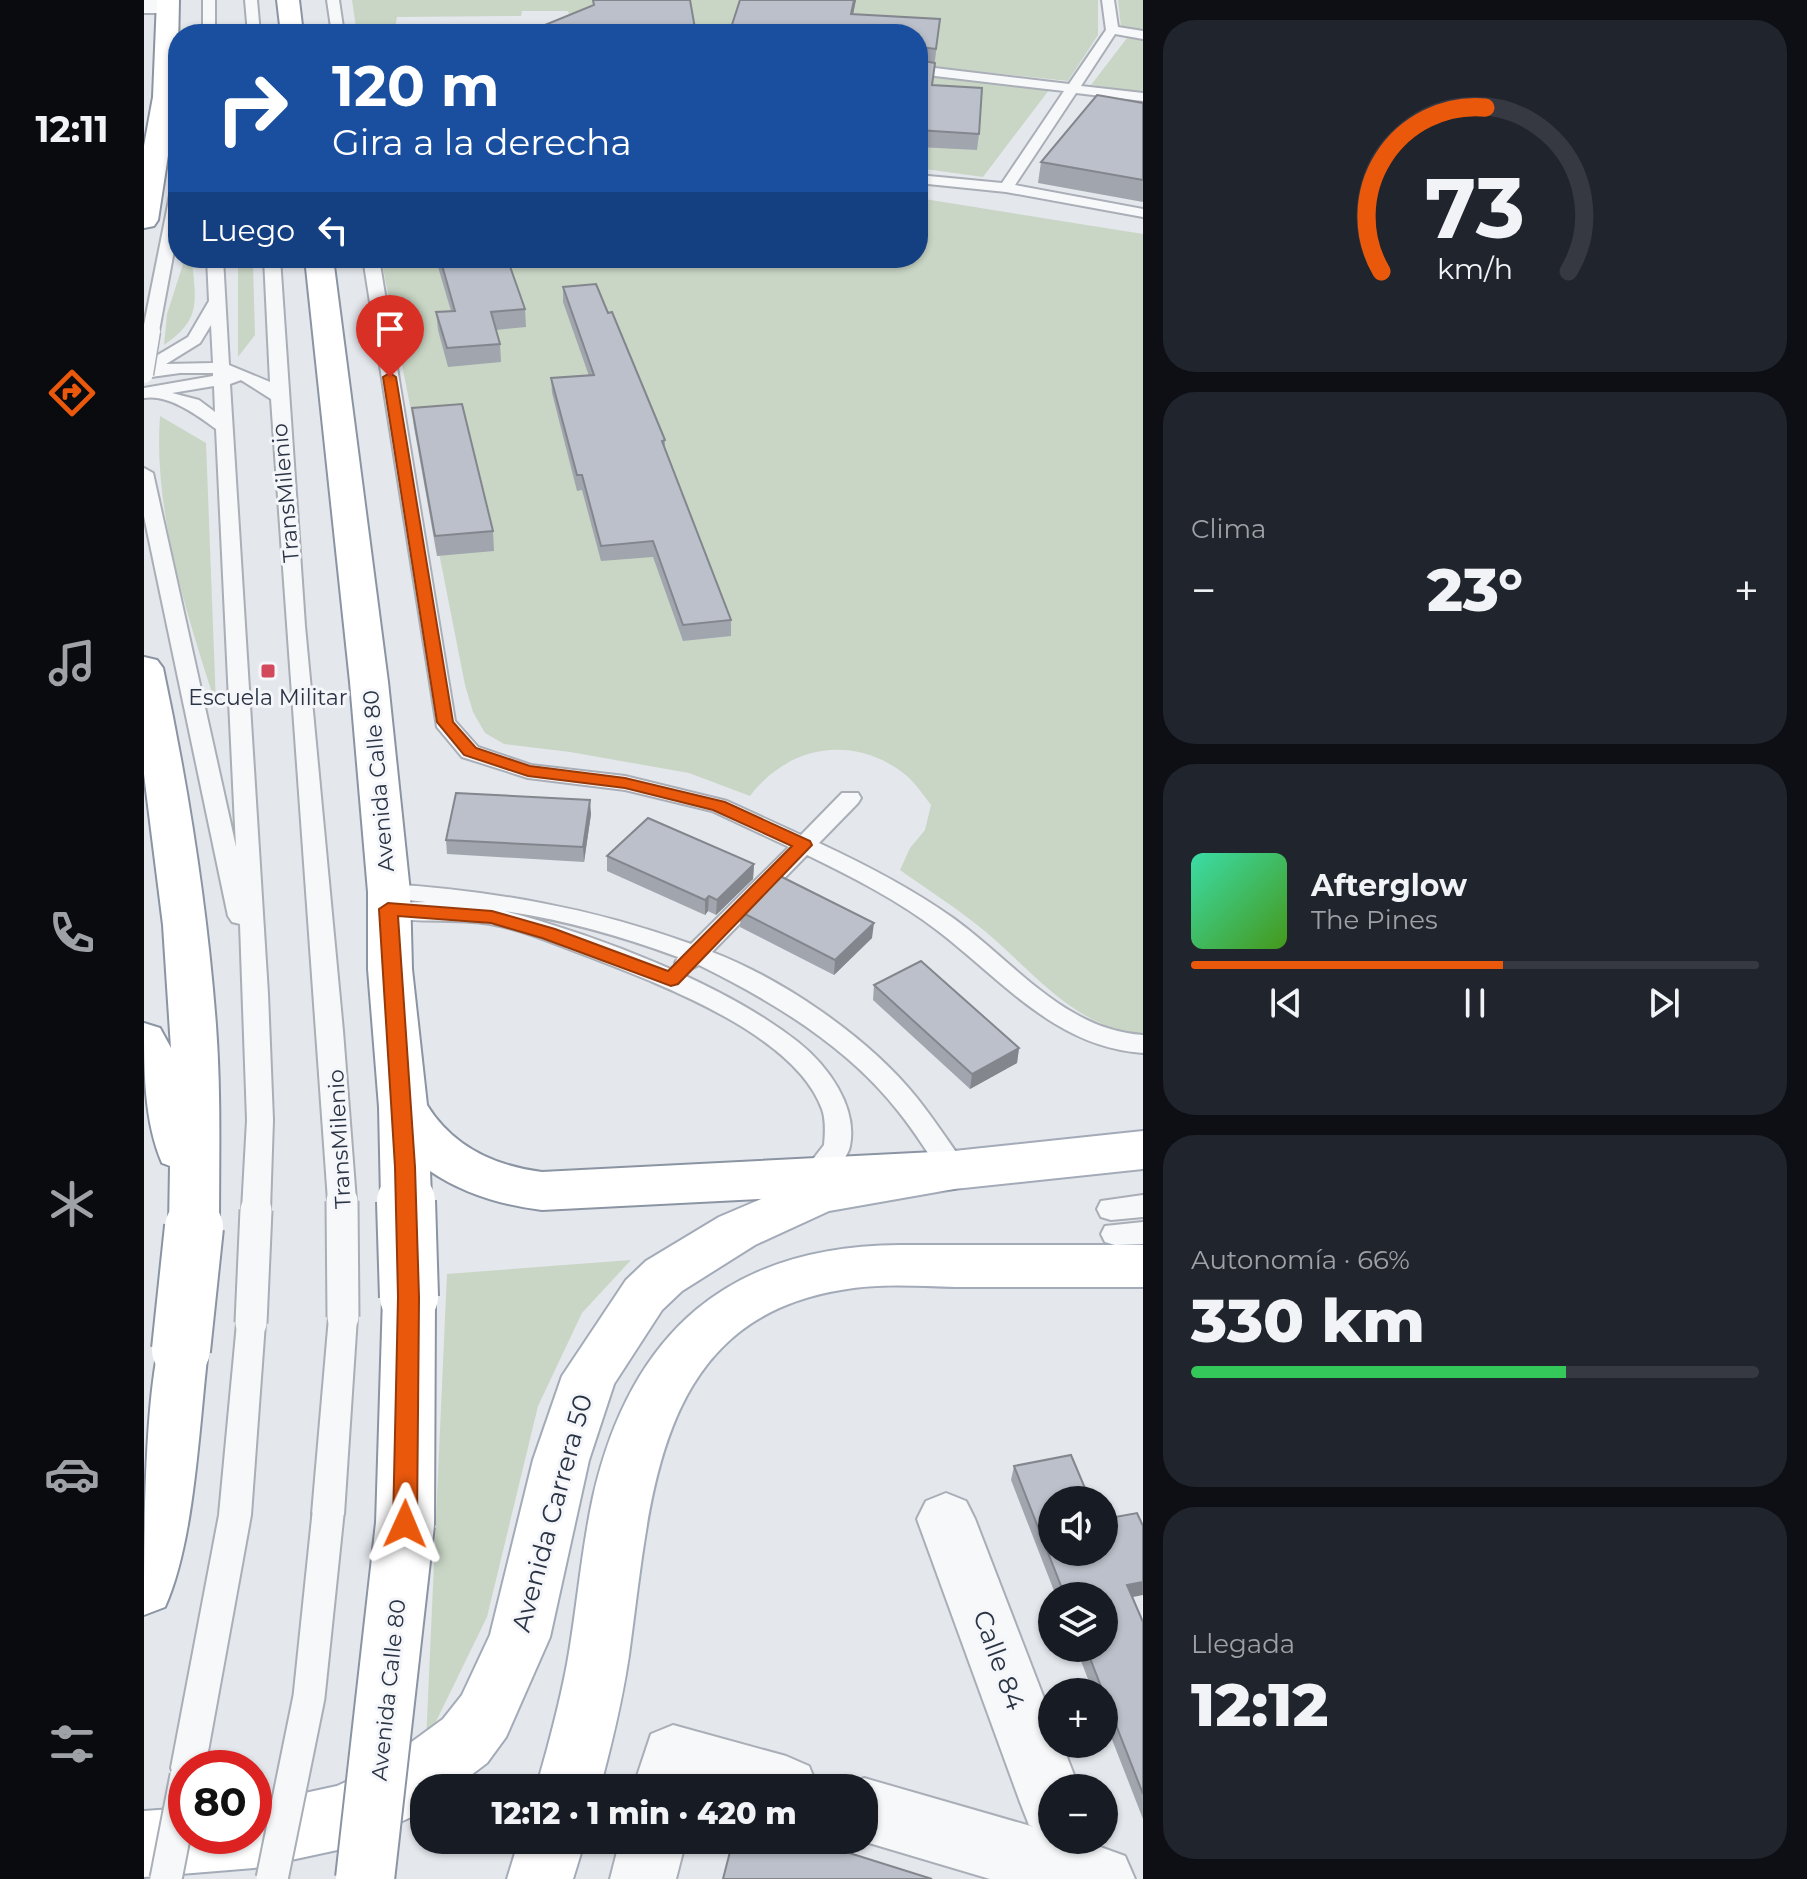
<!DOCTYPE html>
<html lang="es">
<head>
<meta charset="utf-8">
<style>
	:root { --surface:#171b24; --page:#20242c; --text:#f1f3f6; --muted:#9ea1a6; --line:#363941; --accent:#ea580c }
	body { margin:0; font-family:Montserrat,sans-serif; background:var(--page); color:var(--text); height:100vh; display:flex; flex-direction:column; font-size:30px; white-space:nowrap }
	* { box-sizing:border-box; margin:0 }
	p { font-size:26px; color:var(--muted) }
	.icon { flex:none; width:44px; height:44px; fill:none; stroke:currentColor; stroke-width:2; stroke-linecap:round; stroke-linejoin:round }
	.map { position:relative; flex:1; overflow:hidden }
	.drawer { display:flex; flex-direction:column; gap:20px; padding:20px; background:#0d0f14; width:664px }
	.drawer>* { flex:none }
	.banner { position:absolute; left:24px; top:24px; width:760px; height:244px; border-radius:32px; box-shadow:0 2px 6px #0004; background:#1a4fa0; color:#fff; overflow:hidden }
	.tools { position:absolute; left:894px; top:1486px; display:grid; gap:16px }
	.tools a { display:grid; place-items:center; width:80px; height:80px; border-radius:50%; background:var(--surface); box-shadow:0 2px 6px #0004; font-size:40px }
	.speed { position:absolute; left:24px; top:1750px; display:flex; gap:16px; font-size:40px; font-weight:700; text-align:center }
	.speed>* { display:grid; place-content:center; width:104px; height:104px; border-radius:50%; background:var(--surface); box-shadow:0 2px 6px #0004; line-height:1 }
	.speed .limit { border:12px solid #d22; background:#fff; color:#111 }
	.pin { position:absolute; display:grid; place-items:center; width:68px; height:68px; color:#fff; margin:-82px -34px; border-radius:50% 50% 50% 0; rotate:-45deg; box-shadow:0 0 8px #0007 }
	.pin .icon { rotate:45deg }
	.me { position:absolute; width:88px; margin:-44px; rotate:1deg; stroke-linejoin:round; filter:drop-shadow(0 0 6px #0008) }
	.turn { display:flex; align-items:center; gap:28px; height:168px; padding:0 32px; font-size:36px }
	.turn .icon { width:104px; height:104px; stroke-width:2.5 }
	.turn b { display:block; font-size:56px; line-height:68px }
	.then { display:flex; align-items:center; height:76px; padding:0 32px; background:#0003; gap:16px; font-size:30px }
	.big { font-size:60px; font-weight:800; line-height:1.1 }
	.drawer .card { flex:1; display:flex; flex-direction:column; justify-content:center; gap:12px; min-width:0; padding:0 28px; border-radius:32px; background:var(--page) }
	.drawer .dial { align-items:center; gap:0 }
	.dial svg { height:208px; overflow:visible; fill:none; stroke:var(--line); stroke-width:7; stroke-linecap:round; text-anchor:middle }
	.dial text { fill:var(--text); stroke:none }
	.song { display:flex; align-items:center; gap:24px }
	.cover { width:96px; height:96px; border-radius:12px; background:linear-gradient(135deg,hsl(160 70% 55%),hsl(100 70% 35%)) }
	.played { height:8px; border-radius:4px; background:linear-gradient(90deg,var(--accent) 55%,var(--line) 55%) }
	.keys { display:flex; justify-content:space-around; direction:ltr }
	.heat { display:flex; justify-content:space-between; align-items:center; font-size:44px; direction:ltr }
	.charge { height:12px; border-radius:6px; background:linear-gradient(90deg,#34c759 66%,var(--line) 0) }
	.trip { position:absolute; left:266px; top:1774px; width:468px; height:80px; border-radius:32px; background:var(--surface); box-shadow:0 2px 6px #0004; font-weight:800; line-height:80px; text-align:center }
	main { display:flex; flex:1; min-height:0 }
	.tabs { display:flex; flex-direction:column; width:144px; justify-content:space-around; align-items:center; background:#090b0e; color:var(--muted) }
	.tabs .icon { width:56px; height:56px }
	.tabs .current { color:var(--accent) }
	.tabs b { font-size:36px; color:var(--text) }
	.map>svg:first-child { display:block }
	.green { fill:#c9d6c5 }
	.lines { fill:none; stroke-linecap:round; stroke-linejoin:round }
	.lane-casing { stroke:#a9aeb7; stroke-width:4 }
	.street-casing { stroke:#a9aeb7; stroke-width:4 }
	.primary-casing { stroke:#a3abb8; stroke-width:4 }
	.highway-casing { stroke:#8b94a3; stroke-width:4 }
	.lane { fill:#f7f8fa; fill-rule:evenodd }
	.street { fill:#f7f8fa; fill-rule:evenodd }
	.primary { fill:#fff; fill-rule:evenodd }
	.highway { fill:#fff; fill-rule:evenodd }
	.lane-bridge-far1-casing { stroke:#a9aeb7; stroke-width:21; stroke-linecap:butt }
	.lane-bridge-casing { stroke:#a9aeb7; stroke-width:35; stroke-linecap:butt }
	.highway-bridge-far1-casing { stroke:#8b94a3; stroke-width:48; stroke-linecap:butt }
	.highway-bridge-casing { stroke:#8b94a3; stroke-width:62; stroke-linecap:butt }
	.lane-bridge-far1 { stroke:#f7f8fa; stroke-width:18 }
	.lane-bridge { stroke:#f7f8fa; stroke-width:31 }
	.highway-bridge-far1 { stroke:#fff; stroke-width:44 }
	.highway-bridge { stroke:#fff; stroke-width:58 }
	.wall { fill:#a1a5ae }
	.shaded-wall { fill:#83868d }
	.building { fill:#bbc0ca; stroke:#83868d; stroke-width:2 }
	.route { fill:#ea580c; stroke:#983908; stroke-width:2 }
	.poi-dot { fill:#d1495b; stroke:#f4f6f9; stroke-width:3 }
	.labels { text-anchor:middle; stroke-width:6; stroke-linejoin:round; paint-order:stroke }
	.street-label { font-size:22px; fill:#2b3445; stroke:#f4f6f9 }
	.poi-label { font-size:22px; fill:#2b3445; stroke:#f4f6f9 }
	.near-street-label { font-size:26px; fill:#2b3445; stroke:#f4f6f9 }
</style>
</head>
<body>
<main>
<nav class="tabs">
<b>12:11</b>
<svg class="icon current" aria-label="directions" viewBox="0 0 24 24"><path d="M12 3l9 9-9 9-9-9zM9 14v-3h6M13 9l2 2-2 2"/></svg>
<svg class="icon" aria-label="music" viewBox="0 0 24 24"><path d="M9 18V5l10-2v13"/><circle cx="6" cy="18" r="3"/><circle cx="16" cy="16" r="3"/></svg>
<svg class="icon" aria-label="phone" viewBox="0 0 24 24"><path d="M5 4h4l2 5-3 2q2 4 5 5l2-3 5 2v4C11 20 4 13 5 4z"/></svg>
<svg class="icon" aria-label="climate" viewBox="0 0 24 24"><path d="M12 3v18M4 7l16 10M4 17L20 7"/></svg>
<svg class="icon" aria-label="car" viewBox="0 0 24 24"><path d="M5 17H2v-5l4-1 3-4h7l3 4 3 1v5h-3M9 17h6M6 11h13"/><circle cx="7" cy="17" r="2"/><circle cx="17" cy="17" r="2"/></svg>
<svg class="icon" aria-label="filters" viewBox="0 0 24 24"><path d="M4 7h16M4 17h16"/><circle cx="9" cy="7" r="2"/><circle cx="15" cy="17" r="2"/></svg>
</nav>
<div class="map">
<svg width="999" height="1879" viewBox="0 0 999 1879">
	<rect width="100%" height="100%" fill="#e4e7ec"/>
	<path class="green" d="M 208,0 L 954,0 L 954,35 L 924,81 L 774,65 L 774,34 L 549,34 L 545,12 L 425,14 L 424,11 L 378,11 L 377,16 L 253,17 L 250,34 L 213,34 Z
		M 974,0 L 999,0 L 999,31 L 977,27 Z
		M 983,38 L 999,40 L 999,93 L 947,85 Z
		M 774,75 L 905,90 L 839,177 L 774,168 Z
		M 774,198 L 999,234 L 999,1034 C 927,1028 886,966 832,924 C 808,905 781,888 756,870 L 766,848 L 781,830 L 787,805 C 780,796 772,784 763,776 C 712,734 645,744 606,796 L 545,773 L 426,752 L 360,744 L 341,733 L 329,712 L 321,685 L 237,258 L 774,258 Z
		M 41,258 L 48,258 C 51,300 59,319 20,345 L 23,314 Z
		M 109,266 L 111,335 L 94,357 L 94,267 Z
		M 16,416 L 62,443 L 72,705 C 43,615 9,511 16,416 Z
		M 487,1260 L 438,1313 L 394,1406 L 343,1617 L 282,1742 L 303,1274 Z"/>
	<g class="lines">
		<defs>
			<path id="lane" d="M 59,0 L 71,0 L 71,34 L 59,34 Z
				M 101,0 L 113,0 L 116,34 L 104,34 Z
				M 183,0 L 195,0 L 200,34 L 188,34 Z
				M 958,0 L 970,0 L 974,27 L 999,31 L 999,39 L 971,34 L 937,86 L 999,93 L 999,101 L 932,93 L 871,185 L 999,209 L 999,217 L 862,192 L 774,183 L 774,175 L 858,183 L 920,91 L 774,74 L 774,66 L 925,84 L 962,30 Z
				M 34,186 L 34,229 L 15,331 L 7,336 L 0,333 L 0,325 L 27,190 Z
				M 63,258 L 79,258 L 85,365 L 126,382 L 120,258 L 136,258 L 161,626 L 199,1031 L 212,1201 L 208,1209 L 198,1212 L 188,1209 L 184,1201 L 127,399 L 97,380 L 86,384 L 124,994 L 129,1120 L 126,1210 L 122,1218 L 112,1221 L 102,1218 L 98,1210 L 103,1120 L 96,924 L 88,922 L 84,916 L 0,516 L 0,468 L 9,473 L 92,847 L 72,429 C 52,414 24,394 0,398 L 0,388 L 69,376 L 69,373 L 36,373 L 0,378 L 2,362 L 44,337 L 65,301 ZM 67,325 L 69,363 L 22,364 L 56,343 ZM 70,386 L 71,412 L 55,400 L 28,393 Z
				M 219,258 L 235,258 L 311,721 L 334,747 L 387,765 L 481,776 L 583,801 L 657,835 L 698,793 L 714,793 L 717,798 L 714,803 L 675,843 C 722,865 767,888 809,918 C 869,961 920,1030 999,1035 L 999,1053 C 912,1047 859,981 794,931 C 754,900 708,877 663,855 L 568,952 C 639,979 725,1038 773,1098 C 789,1118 804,1141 820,1163 L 823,1170 L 820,1177 L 810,1180 L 800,1177 C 785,1155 771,1132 754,1111 C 703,1046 628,1001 555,965 L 543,971 L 534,969 L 531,963 L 534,957 C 477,936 421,920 360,911 C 452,935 579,983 654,1042 C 683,1065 714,1106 706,1146 C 704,1157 693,1167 686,1176 C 677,1187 672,1193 656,1188 L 652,1181 L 680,1145 C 681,1134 682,1120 678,1109 C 650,1033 513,983 443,956 C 413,945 382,931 351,925 C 313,917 272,925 236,915 L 232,909 L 236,903 L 282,902 L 237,897 L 233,892 L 237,887 L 245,884 C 350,891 448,908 547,944 L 645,847 L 568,811 L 481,790 L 384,778 L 318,757 L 293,727 Z
				M 999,1195 L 999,1217 L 967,1220 L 957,1217 L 953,1209 L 957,1201 Z
				M 999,1222 L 999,1244 L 971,1245 L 961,1242 L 957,1234 L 961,1226 Z
				M 199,1305 L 209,1309 L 213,1317 L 200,1514 L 195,1524 L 184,1528 L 173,1524 L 168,1514 L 185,1317 L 189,1309 Z
				M 107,1311 L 117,1315 L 121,1323 L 107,1515 L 61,1768 L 42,1768 L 42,1784 L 32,1780 L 27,1768 L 75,1515 L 93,1323 L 97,1315 Z"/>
			<path id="street" d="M 0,0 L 26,0 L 34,6 L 23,13 L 0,13 Z
				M 802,1493 L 822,1501 L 831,1519 L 908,1719 L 908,1744 L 918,1744 L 935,1788 L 908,1788 L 908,1840 L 937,1840 L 981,1856 L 991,1879 L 846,1879 L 715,1840 L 720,1840 L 720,1788 L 697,1788 L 720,1778 L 890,1827 L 885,1825 L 876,1802 L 773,1519 L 782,1501 Z
				M 529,1725 L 642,1756 L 665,1766 L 674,1788 L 489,1788 L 507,1734 Z
				M 476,1840 L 542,1840 L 532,1879 L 466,1879 Z"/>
			<path id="primary" d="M 999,1131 L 999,1169 L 810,1189 L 685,1211 L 611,1245 L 538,1291 L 518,1310 L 470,1384 L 445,1460 L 406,1637 L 362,1737 L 343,1763 L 310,1788 L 280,1788 L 278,1812 L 198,1849 L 110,1868 L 0,1877 L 0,1811 L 42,1808 L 42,1836 L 110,1836 L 110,1804 L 193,1786 L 232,1768 L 299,1719 L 318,1695 L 346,1635 L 389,1460 L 418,1376 L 482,1280 L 502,1261 L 575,1217 L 676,1174 L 810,1151 Z
				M 756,1245 L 999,1245 L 999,1287 C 937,1287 874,1287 812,1287 C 774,1286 735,1283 697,1290 C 514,1320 507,1493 487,1640 C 481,1690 469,1739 456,1788 L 392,1788 C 404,1747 415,1706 423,1664 C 433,1609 437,1552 449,1497 C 487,1331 586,1246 756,1245 Z
				M 375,1840 L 441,1840 L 429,1879 L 363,1879 Z"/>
			<path id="highway" d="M 13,0 L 35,0 L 33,97 L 14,220 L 10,226 L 0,228 L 0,146 L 9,97 Z
				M 133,0 L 155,0 L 159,34 L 137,34 Z
				M 161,258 L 189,258 L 244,682 L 266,892 L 268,969 L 283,1105 C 309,1147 351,1166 398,1172 L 810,1151 L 827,1157 L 835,1170 L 827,1183 L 810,1189 L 398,1210 C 358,1205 320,1194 286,1171 L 287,1198 L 280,1212 L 262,1217 L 244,1212 L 237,1198 L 235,1107 L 224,969 L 224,892 L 206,682 Z
				M 0,657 L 13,660 L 19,668 C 44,786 63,905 72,1025 C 77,1092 75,1160 75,1227 L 68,1241 L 50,1247 L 32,1241 L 25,1227 L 26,1166 L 18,1163 C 0,1121 0,1070 0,1023 L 16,1028 L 27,1048 L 19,925 L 0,774 Z
				M 265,1276 L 284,1282 L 291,1297 L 290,1524 L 281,1542 L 261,1550 L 241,1542 L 232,1524 L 239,1297 L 246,1282 Z
				M 37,1328 L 56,1334 L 64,1350 C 55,1425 51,1540 21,1607 L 0,1615 C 0,1544 0,1395 18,1334 Z"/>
		</defs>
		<use href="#lane" class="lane-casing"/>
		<use href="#street" class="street-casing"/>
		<use href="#primary" class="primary-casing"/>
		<use href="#highway" class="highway-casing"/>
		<use href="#lane" class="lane"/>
		<use href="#street" class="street"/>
		<use href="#primary" class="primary"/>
		<use href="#highway" class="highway"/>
		<defs>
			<path id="lane-bridge-far1" d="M 0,374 L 7,331"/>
			<path id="lane-bridge" d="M 198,1201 L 199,1317
				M 107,1323 L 112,1210
				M 22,1879 L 42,1776
				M 128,1879 L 165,1697 L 184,1514"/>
			<path id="highway-bridge-far1" d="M 262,1198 L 262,1203"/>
			<path id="highway-bridge" d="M 262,1201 L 265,1297
				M 37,1350 L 50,1227
				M 221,1879 L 261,1524"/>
		</defs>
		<use href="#lane-bridge-far1" class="lane-bridge-far1-casing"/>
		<use href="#lane-bridge" class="lane-bridge-casing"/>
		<use href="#highway-bridge-far1" class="highway-bridge-far1-casing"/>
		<use href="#highway-bridge" class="highway-bridge-casing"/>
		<use href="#lane-bridge-far1" class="lane-bridge-far1"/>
		<use href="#lane-bridge" class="lane-bridge"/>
		<use href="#highway-bridge-far1" class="highway-bridge-far1"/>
		<use href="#highway-bridge" class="highway-bridge"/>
	</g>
	<path class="wall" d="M 596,0 L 712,0 L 709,14 L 796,19 L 788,85 L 835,134 L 833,150 L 774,147 L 774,34 Z
		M 999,103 L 999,202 L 894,183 L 897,162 Z
		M 294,258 L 363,258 L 381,309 L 382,327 L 352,330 L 356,344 L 357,362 L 304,367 L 294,330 L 292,312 L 307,311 L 294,267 Z
		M 419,287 L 464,313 L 521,440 L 521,450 L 587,620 L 587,636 L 539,641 L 509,557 L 457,561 L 438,490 L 433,491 L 408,393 L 407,378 L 445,376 L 419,302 Z
		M 268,408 L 349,531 L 350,551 L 293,556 L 270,427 Z
		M 447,814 L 440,862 L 303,854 L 302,840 Z
		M 463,856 L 610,864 L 609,879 L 572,915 L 564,911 L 561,915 L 463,871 Z
		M 597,912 L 728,938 L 690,975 L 596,927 Z
		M 730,985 L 875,1048 L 873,1063 L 826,1089 L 729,1000 Z
		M 870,1466 L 908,1552 L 989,1597 L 999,1622 L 999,1819 L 960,1719 L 960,1692 L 949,1692 L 932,1648 L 960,1648 L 960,1596 L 912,1596 L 867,1480 Z"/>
	<path class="shaded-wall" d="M 710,0 L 712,0 L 706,29 L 707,14 Z
		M 446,800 L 447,814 L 440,862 L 439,847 Z
		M 610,864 L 609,879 L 572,915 L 573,900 Z
		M 565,896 L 564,911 L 561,915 L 561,900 Z
		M 730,923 L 728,938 L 690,975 L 691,960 Z
		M 875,1048 L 873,1063 L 826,1089 L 828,1074 Z
		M 999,1582 L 999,1595 L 979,1599 L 983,1585 Z"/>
	<path class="building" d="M 449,0 L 546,0 L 552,34 L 379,34 L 450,5 Z
		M 596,0 L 710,0 L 707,14 L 796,19 L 792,49 L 776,47 L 774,49 L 774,34 L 585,34 Z
		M 774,60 L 791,63 L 788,85 L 838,88 L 835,134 L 774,130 Z
		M 953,95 L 999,103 L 999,180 L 897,162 Z
		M 296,258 L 363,258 L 381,309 L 347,312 L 356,344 L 303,348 L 292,312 L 311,311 Z
		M 452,284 L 464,313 L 468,312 L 521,440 L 518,441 L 587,620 L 539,625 L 509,541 L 457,546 L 438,475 L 433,475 L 407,378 L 450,375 L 419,287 Z
		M 318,404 L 349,531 L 291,536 L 268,408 Z
		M 312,793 L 446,800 L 439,847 L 302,840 Z
		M 504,818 L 610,864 L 573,900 L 565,896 L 561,900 L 463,856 Z
		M 634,875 L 730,923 L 691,960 L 597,912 Z
		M 777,961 L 875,1048 L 828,1074 L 730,985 Z
		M 927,1455 L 946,1500 L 908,1500 L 908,1552 L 960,1552 L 960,1519 L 993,1513 L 999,1526 L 999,1582 L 983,1585 L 999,1622 L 999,1794 L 942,1648 L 960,1648 L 960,1596 L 921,1596 L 870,1466 Z
		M 589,1840 L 664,1840 L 788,1879 L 579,1879 Z"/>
	<path class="route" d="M 246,373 L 252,377 L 309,722 L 332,748 L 386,766 L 481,778 L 581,802 L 666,841 L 668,845 L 534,984 L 527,986 L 398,938 L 347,923 L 254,916 L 271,1167 L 275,1297 L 273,1524 L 269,1532 L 261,1535 L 253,1532 L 249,1524 L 254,1297 L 251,1167 L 235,909 L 244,903 L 348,911 L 411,929 L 524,971 L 648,846 L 569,810 L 481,788 L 384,776 L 320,755 L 293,722 L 239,377 Z"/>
	<rect class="poi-dot" x="116" y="663" width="16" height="16" rx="4"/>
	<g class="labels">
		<g class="street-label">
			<text transform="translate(141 493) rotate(-95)" y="8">TransMilenio</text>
			<text transform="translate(234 781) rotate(-95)" y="8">Avenida Calle 80</text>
			<text transform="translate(195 1139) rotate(-93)" y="8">TransMilenio</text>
			<text transform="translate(244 1690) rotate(-84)" y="8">Avenida Calle 80</text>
		</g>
		<g class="poi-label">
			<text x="124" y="705">Escuela Militar</text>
		</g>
		<g class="near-street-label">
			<text transform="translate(408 1513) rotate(-75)" y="9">Avenida Carrera 50</text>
			<text transform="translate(855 1660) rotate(70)" y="9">Calle 84</text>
		</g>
	</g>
</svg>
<div class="tools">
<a><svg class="icon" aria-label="sound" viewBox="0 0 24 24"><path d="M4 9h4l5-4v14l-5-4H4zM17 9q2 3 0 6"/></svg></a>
<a><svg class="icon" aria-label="layers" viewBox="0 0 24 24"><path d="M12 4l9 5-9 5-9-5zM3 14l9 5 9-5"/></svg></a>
<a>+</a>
<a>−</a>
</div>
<div class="speed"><div class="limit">80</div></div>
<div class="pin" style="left:246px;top:377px;background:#d93025"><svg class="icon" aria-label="arrive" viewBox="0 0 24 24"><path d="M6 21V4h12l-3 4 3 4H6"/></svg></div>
<svg class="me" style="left:261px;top:1524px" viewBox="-20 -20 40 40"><path d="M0-17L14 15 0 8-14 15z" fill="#ea580c" stroke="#fff" stroke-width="4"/></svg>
<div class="trip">12:12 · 1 min · 420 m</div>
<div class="banner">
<div class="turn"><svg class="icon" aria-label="right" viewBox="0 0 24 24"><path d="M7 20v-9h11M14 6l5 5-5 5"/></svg><div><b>120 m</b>Gira a la derecha</div></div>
<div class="then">Luego<svg class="icon" aria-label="left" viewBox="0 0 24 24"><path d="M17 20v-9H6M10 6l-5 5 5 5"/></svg></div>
</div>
</div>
<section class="drawer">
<div class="card dial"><svg viewBox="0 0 100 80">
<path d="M14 69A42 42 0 1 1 86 69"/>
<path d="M14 69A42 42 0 0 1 54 6" stroke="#ea580c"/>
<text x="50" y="56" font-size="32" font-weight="700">73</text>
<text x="50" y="72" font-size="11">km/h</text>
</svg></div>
<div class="card"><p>Clima</p>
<div class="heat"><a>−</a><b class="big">23°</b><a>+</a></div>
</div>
<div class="card">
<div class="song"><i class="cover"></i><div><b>Afterglow</b><p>The Pines</p></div></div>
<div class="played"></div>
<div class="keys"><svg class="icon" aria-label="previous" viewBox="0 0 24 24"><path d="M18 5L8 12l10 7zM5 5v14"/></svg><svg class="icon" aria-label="pause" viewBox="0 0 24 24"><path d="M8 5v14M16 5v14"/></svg><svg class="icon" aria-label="next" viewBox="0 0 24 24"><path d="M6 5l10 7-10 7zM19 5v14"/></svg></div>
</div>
<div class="card"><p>Autonomía · 66%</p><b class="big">330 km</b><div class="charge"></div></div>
<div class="card"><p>Llegada</p><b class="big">12:12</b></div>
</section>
</main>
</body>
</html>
